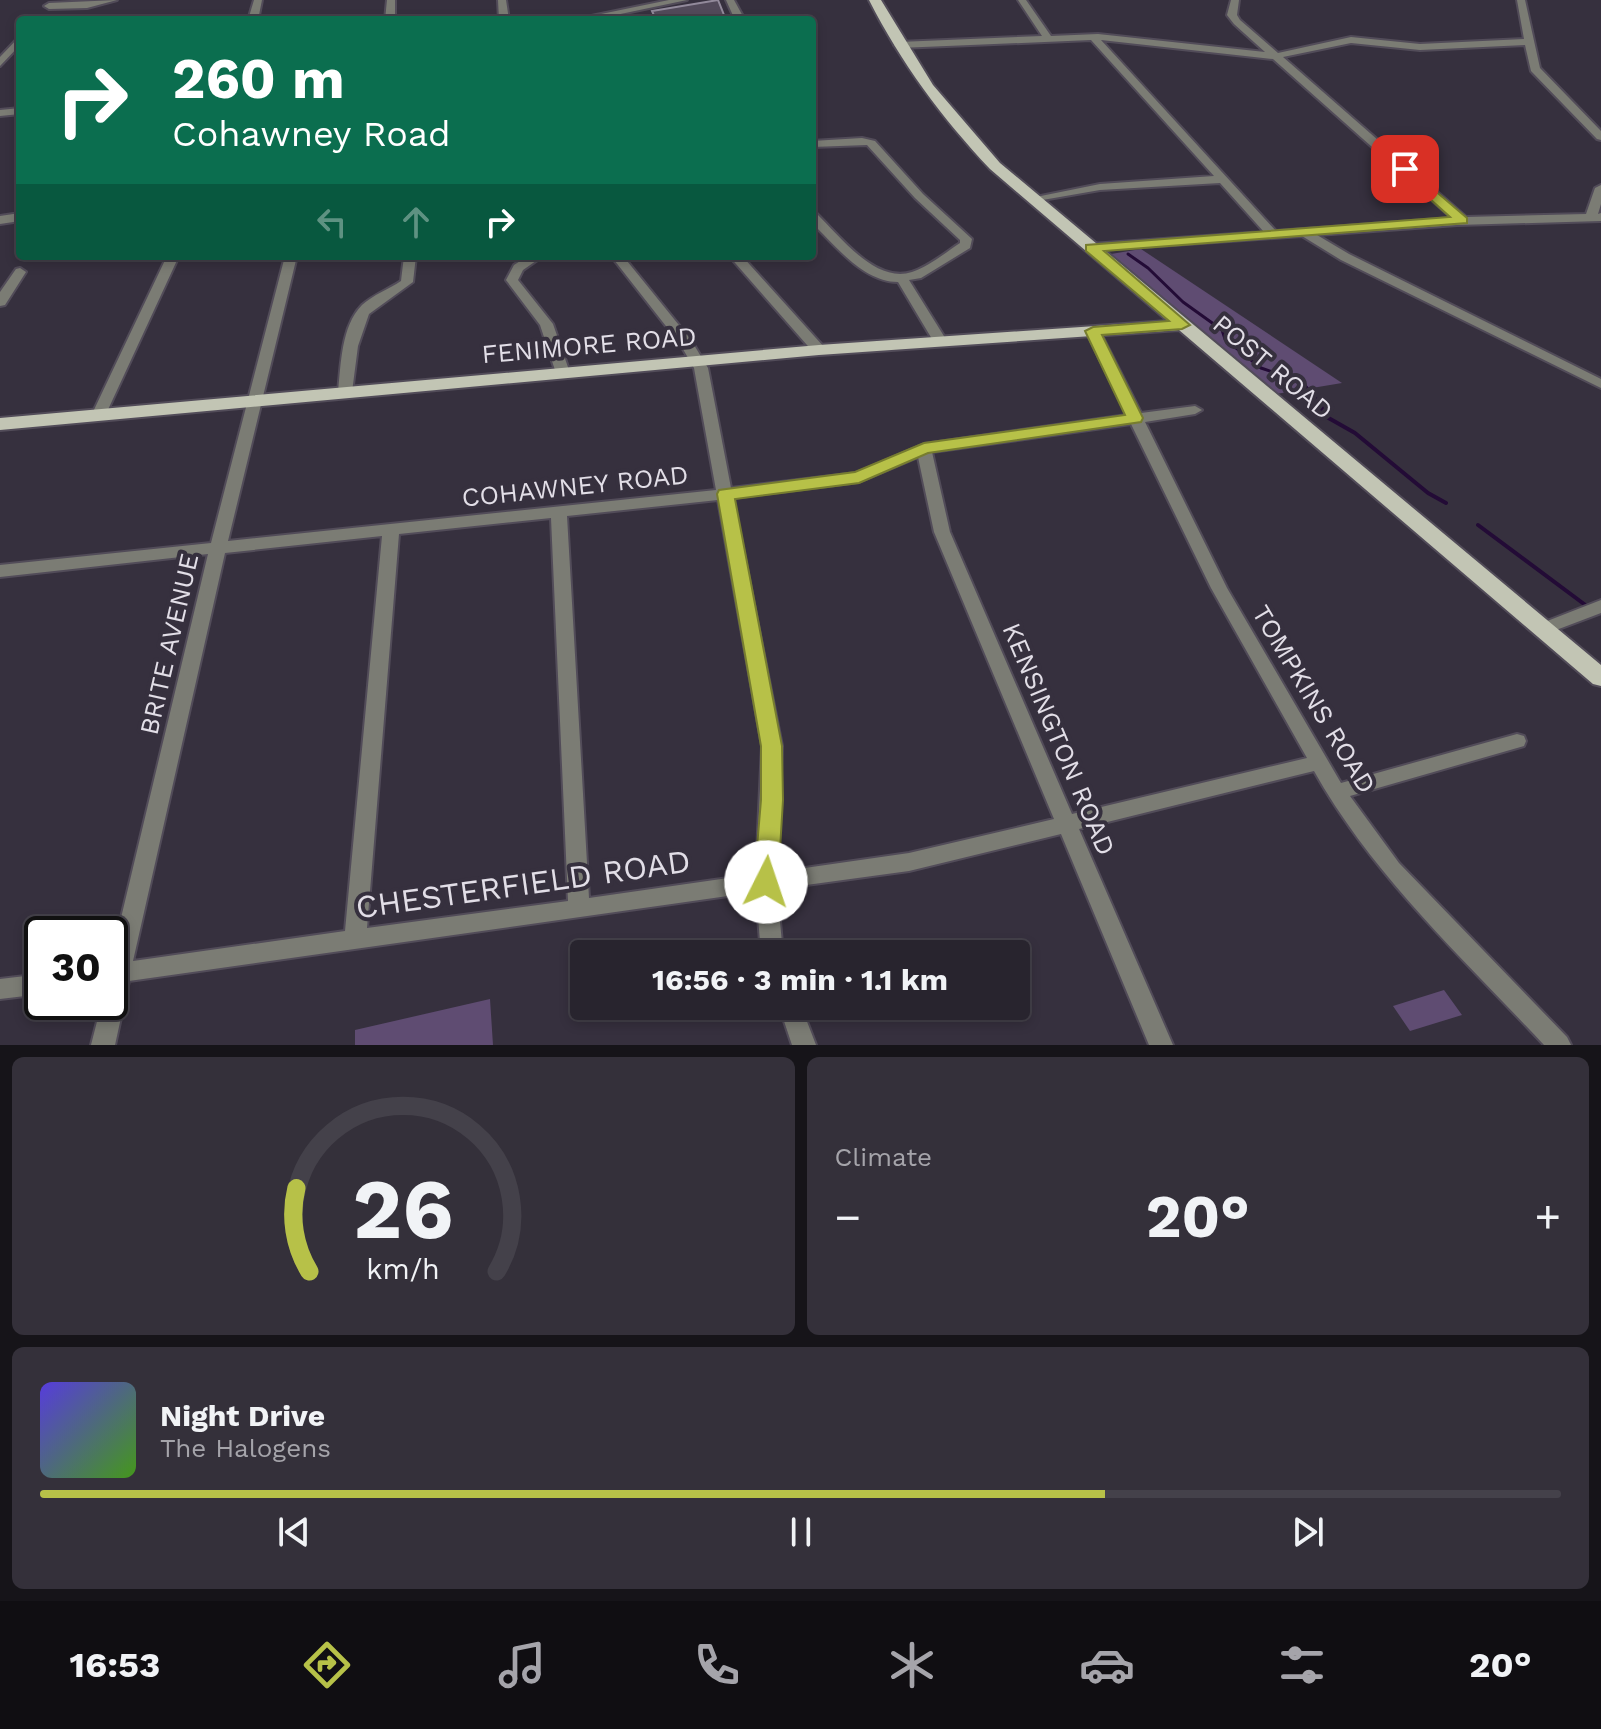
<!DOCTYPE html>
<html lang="en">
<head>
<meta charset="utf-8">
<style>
	:root { --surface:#28242e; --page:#34303a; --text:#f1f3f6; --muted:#a5a4aa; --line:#44414a; --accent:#b7c148 }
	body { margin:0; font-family:"Work Sans",sans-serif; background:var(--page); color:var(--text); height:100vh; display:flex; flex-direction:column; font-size:30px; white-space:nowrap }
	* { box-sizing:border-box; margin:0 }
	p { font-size:26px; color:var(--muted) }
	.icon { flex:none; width:44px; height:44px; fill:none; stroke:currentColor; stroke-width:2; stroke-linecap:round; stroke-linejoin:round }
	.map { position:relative; height:1045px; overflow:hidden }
	.panel { display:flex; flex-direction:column; gap:12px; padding:12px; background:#161419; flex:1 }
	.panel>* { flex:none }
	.banner { position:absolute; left:16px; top:16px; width:800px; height:244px; border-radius:8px; box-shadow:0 4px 12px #0003,0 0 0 2px var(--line); background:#0b6e4f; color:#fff; overflow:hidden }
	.speed { position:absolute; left:24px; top:916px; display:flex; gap:16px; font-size:40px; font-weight:700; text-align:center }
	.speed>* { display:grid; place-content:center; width:104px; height:104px; border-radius:50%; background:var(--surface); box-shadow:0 4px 12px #0003,0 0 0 2px var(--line); line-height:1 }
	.speed .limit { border:4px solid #111; border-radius:12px; background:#fff; color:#111 }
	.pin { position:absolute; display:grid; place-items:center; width:68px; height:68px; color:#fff; margin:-34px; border-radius:16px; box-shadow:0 4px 12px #0006 }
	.me { position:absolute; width:88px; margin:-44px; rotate:4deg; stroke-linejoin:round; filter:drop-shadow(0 0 6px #0008) }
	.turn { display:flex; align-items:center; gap:28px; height:168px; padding:0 24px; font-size:36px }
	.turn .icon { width:104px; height:104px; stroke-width:2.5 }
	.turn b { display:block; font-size:56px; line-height:68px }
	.lanes { display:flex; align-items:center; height:76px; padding:0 24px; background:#0003; justify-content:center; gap:40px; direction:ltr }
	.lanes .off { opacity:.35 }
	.big { font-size:60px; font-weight:700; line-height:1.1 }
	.panel .card { flex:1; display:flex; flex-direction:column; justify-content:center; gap:12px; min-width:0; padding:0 28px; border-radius:12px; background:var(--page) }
	.panel .dial { align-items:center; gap:0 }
	.dial svg { height:208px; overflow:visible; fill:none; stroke:var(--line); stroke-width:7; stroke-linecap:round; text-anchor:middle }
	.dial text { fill:var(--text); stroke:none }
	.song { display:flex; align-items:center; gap:24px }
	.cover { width:96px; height:96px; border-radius:12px; background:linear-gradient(135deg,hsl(250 70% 55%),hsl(100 70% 35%)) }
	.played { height:8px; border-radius:4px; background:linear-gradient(90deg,var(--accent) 70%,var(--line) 70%) }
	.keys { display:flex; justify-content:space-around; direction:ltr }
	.heat { display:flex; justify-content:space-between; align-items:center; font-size:44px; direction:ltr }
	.panel .tiles { flex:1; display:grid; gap:12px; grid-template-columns:1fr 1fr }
	.card:last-child { grid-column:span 2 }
	.trip { position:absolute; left:570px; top:940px; width:460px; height:80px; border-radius:8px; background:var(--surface); box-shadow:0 4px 12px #0003,0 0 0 2px var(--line); font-weight:700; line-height:80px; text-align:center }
	.tab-bar { display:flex; height:128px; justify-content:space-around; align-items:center; background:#100e12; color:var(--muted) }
	.tab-bar .icon { width:56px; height:56px }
	.tab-bar .active { color:var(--accent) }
	.tab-bar b { font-size:36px; color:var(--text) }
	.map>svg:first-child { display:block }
	.green { fill:#5f4c72 }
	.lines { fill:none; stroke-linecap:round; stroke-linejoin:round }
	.stream-far1 { stroke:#230b36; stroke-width:3 }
	.stream { stroke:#230b36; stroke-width:4 }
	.building { fill:#524a5a; stroke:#928a9b; stroke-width:2 }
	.minor-casing { stroke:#524c59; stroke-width:4 }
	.major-casing { stroke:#524c59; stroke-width:4 }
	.minor { fill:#7b7c74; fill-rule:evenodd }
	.major { fill:#c2c5b4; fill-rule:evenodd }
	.route { fill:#b7c148; stroke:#777d2f; stroke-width:2 }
	.labels { text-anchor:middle; stroke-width:8; stroke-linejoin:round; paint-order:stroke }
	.street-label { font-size:26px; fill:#e2dee7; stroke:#36303e }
	.near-street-label { font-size:32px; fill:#e2dee7; stroke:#36303e }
</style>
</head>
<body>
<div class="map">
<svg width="1601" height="1045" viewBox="0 0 1601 1045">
	<rect width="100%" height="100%" fill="#36303e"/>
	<path class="green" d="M 1141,249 L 1342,383 L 1276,394 L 1111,254 Z
		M 1444,990 L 1462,1015 L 1410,1031 L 1393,1006 Z
		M 490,999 L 493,1045 L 355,1045 L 355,1030 Z"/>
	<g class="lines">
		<path class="stream-far1" d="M 1128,254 L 1148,268 L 1183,302 L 1222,330 L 1225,339 L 1261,368 L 1302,382 L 1320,403"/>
		<path class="stream" d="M 1319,401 L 1325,416 L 1355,433 L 1428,493 L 1446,503
			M 1478,525 L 1588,607"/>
	</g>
	<path class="building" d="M 718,0 L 726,20 L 656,20 L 652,11 Z"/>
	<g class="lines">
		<defs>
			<path id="minor" d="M 117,0 L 87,8 L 49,9 L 44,6 L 49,3 Z
				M 254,0 L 262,0 L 258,20 L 248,20 Z
				M 387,0 L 395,0 L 395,20 L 385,20 Z
				M 498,0 L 506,0 L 509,20 L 499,20 Z
				M 669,0 L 687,0 L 592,20 L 572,20 Z
				M 726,0 L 734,0 L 745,20 L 735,20 Z
				M 1018,0 L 1026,0 L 1051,36 L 1098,34 L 1265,52 L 1234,24 L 1227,15 L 1231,0 L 1239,0 L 1237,15 L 1240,20 L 1278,53 L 1351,37 L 1420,44 L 1524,39 L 1517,0 L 1525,0 L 1540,68 L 1601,131 L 1601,140 L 1597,139 L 1531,71 L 1525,45 L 1420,50 L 1351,43 L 1283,57 L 1466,217 L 1586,214 L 1595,188 L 1601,185 L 1601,204 L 1598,214 L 1601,213 L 1601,221 L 1457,225 L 1317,235 L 1349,254 L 1601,379 L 1601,388 L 1341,260 L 1302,236 L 1087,251 L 1085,248 L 1091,244 L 1264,232 L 1220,183 L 1100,190 L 1031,202 L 1031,198 L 1100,184 L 1214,176 L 1091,40 L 899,48 L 894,45 L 899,42 L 1042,36 ZM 1101,40 L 1273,59 L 1452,218 L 1276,231 Z
				M 20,36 L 20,45 L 0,66 L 0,57 Z
				M 20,108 L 20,114 L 0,116 L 0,110 Z
				M 862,138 L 875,141 L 923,194 L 972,239 L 970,248 L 921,278 L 909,280 L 947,341 L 945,344 L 935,344 L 898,282 C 863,282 835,245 812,223 L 812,212 L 816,213 C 840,236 875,284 912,272 C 928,267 945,253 960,243 L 960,240 L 915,198 L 867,145 L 812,147 L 812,141 Z
				M 20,213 L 20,221 L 0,224 L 0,216 Z
				M 167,256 L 179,256 L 106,414 L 99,418 L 94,417 L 92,414 Z
				M 285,256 L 297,256 L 228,541 L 716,490 L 694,368 L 680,344 L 611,256 L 623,256 L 691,340 L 708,368 L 731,488 L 856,473 L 924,444 L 1127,415 L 1086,331 L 1093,327 L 1098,328 L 1141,413 L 1195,406 L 1202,410 L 1195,414 L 1145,422 L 1227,588 L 1341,783 L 1517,734 L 1524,736 L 1526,741 L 1524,746 L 1350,796 L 1399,863 L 1567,1037 L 1571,1045 L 1544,1045 C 1463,958 1373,876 1314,771 L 1079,829 L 1173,1045 L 1149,1045 L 1061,834 L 909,871 L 777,889 L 783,954 L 761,954 L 756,892 L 129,981 L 115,1045 L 91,1045 L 102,1002 L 110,1002 L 110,964 L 208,554 L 0,577 L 0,565 L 211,543 ZM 1131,424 L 1211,588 L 1307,758 L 1072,814 L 950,532 L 932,452 ZM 918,457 L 934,532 L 1054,819 L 909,853 L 777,872 L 782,746 L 733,498 L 859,482 ZM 718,500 L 762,746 L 756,874 L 589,898 L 567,516 ZM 551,518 L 568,901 L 367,928 L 399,534 ZM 382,536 L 345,931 L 133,961 L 225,553 Z
				M 404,256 L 416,256 L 413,282 L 369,314 L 358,346 L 352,392 L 345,396 L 340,395 L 338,392 C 341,365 341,326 362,305 C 373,295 389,289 401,281 Z
				M 528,256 L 543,256 L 523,270 L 518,280 L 553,324 L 570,373 L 568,376 L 563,377 L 556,373 L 540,325 L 506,280 L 514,265 Z
				M 729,256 L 742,256 L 824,347 L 826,350 L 824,353 L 814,353 Z
				M 20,268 L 26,272 L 5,305 L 0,306 L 0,292 L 16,269 Z
				M 1601,600 L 1601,613 L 1543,635 L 1537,633 L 1534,629 L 1537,625 Z
				M 42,974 L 42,994 L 0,999 L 0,979 Z
				M 779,1006 L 801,1006 L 816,1045 L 792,1045 Z"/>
			<path id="major" d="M 869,0 L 881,0 L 933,85 L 1000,163 L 1601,665 L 1601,686 L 1593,684 L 1179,330 L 819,355 L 0,430 L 0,418 L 819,345 L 1168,321 L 990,169 C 942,118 901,63 869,0 Z"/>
		</defs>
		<use href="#minor" class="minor-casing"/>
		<use href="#major" class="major-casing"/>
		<use href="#minor" class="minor"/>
		<use href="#major" class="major"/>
	</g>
	<path class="route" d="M 1405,165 L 1467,218 L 1467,223 L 1104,251 L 1190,325 L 1182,329 L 1102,335 L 1143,418 L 1141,422 L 928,453 L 859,483 L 735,499 L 782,746 L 783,800 L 778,882 L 774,889 L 766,892 L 758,889 L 754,882 L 761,800 L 761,746 L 717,494 L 719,490 L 855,472 L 924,443 L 1125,415 L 1085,331 L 1093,327 L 1169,321 L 1086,251 L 1086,245 L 1450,217 L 1400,172 L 1400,166 Z"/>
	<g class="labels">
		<g class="street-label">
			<text transform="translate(589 345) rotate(-5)" y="9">FENIMORE ROAD</text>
			<text transform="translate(1273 367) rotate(40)" y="9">POST ROAD</text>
			<text transform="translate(575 486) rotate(-6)" y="9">COHAWNEY ROAD</text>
			<text transform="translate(169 644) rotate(-77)" y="9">BRITE AVENUE</text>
			<text transform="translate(1314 699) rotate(59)" y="9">TOMPKINS ROAD</text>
			<text transform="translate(1059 739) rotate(67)" y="9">KENSINGTON ROAD</text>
		</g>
		<g class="near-street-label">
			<text transform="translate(523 884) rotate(-8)" y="11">CHESTERFIELD ROAD</text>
		</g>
	</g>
</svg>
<div class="speed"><div class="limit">30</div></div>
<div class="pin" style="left:1405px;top:169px;background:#d93025"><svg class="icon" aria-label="arrive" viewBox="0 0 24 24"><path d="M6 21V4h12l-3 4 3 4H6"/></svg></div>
<svg class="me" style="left:766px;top:882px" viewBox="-20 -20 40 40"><circle r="19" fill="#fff"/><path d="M0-13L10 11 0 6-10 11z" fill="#b7c148"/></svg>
<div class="trip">16:56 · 3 min · 1.1 km</div>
<div class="banner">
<div class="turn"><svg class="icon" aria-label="right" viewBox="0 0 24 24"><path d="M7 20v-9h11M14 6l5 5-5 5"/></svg><div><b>260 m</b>Cohawney Road</div></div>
<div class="lanes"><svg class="icon off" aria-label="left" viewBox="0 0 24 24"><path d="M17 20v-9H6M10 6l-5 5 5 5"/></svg><svg class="icon off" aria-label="ahead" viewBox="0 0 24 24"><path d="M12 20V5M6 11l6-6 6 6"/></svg><svg class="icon" aria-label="right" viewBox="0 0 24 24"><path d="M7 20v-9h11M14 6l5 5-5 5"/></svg></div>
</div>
</div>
<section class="panel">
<div class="tiles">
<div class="card dial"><svg viewBox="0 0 100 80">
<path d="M14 69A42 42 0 1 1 86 69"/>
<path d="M14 69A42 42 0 0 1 9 37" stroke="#b7c148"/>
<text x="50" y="56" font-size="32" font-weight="700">26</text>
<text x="50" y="72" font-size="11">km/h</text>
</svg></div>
<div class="card"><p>Climate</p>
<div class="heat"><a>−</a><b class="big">20°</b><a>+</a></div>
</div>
<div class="card">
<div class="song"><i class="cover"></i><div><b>Night Drive</b><p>The Halogens</p></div></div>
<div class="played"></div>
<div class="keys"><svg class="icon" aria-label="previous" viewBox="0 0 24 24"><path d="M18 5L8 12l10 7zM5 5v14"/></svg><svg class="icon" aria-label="pause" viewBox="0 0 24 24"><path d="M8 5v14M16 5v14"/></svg><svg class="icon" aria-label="next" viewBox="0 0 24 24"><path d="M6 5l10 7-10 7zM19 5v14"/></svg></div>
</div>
</div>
</section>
<nav class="tab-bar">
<b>16:53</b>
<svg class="icon active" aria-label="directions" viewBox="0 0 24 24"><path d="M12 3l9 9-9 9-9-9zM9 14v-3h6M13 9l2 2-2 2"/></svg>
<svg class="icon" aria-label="music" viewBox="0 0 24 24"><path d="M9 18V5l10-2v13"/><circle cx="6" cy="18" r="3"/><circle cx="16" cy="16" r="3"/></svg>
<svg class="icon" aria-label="phone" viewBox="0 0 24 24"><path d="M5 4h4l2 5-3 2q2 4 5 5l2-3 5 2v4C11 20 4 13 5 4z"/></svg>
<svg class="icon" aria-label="climate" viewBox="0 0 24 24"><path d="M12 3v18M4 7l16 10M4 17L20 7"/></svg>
<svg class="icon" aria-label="car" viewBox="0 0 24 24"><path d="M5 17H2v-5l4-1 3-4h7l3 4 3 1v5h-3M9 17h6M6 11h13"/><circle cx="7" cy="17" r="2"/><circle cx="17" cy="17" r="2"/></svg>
<svg class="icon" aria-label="filters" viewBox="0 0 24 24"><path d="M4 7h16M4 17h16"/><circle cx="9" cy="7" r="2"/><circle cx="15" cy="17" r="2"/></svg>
<b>20°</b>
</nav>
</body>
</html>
